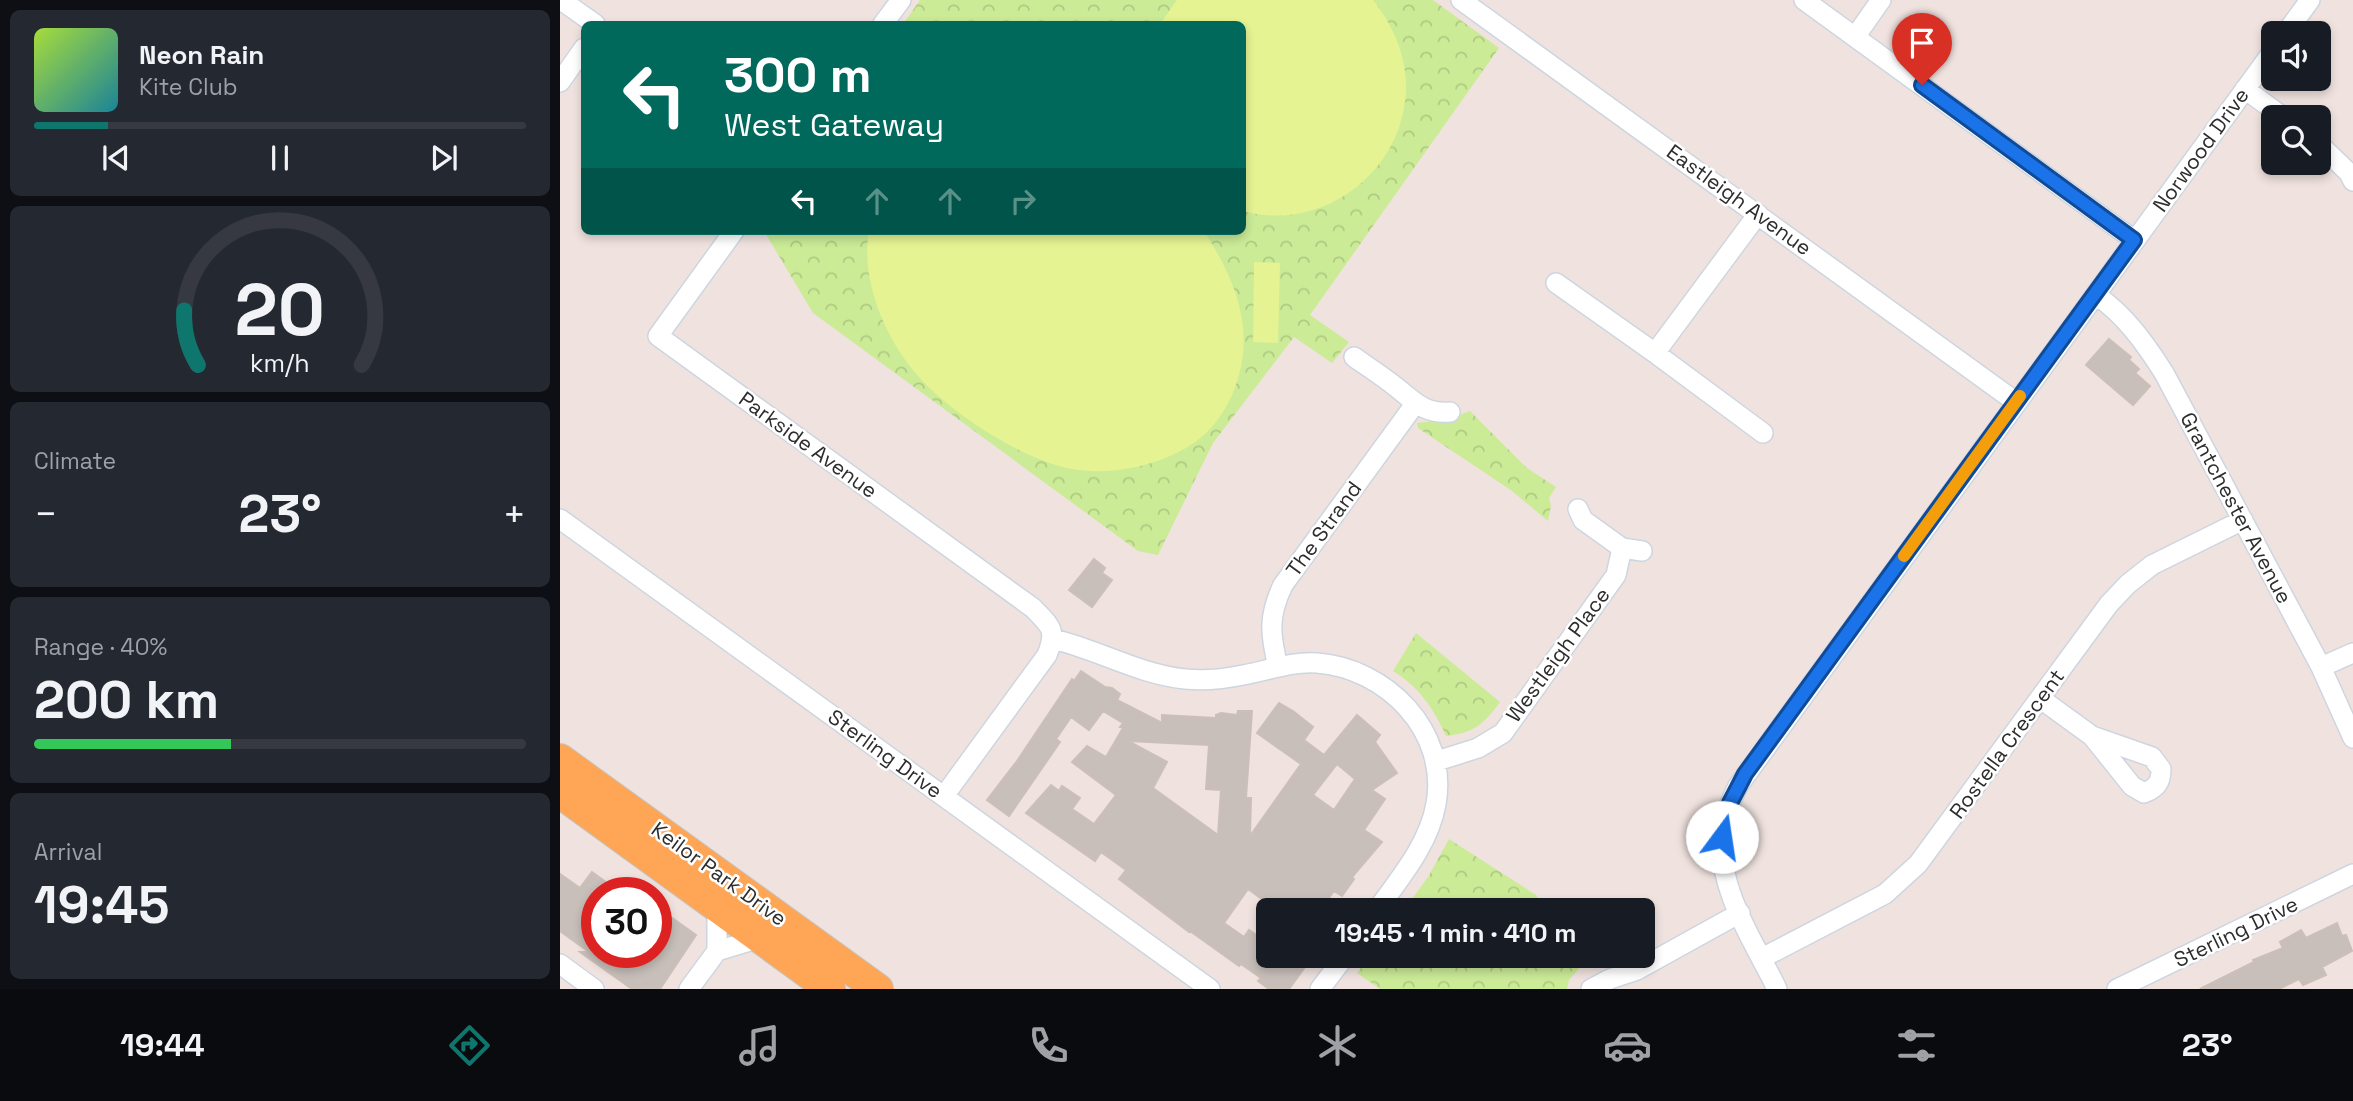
<!DOCTYPE html>
<html lang="en">
<head>
<meta charset="utf-8">
<style>
	:root { --surface:#171b24; --page:#242831; --text:#f1f3f6; --muted:#9ea1a6; --line:#363941; --accent:#0f766e }
	body { margin:0; font-family:"Space Grotesk",sans-serif; background:var(--page); color:var(--text); height:100vh; display:flex; flex-direction:column; font-size:26px; white-space:nowrap }
	* { box-sizing:border-box; margin:0 }
	p { font-size:23px; color:var(--muted) }
	.icon { flex:none; width:38px; height:38px; fill:none; stroke:currentColor; stroke-width:2; stroke-linecap:round; stroke-linejoin:round }
	.map { position:relative; flex:1; overflow:hidden }
	.drawer { display:flex; flex-direction:column; gap:10px; padding:10px; background:#0d0f14; width:560px }
	.drawer>* { flex:none }
	.banner { position:absolute; left:21px; top:21px; width:665px; height:214px; border-radius:10px; box-shadow:0 4px 10px #0003; background:#00695c; color:#fff; overflow:hidden }
	.buttons { position:absolute; left:1701px; top:21px; display:grid; gap:14px }
	.buttons a { display:grid; place-items:center; width:70px; height:70px; border-radius:10px; background:var(--surface); box-shadow:0 4px 10px #0003; font-size:35px }
	.speed { position:absolute; left:21px; top:877px; display:flex; gap:14px; font-size:35px; font-weight:700; text-align:center }
	.speed>* { display:grid; place-content:center; width:91px; height:91px; border-radius:50%; background:var(--surface); box-shadow:0 4px 10px #0003; line-height:1 }
	.speed .limit { border:10px solid #d22; background:#fff; color:#111 }
	.pin { position:absolute; display:grid; place-items:center; width:60px; height:60px; color:#fff; margin:-72px -30px; border-radius:50% 50% 50% 0; rotate:-45deg; box-shadow:0 0 7px #0007 }
	.pin .icon { rotate:45deg }
	.me { position:absolute; width:77px; margin:-38px; rotate:14deg; stroke-linejoin:round; filter:drop-shadow(0 0 5px #0008) }
	.turn { display:flex; align-items:center; gap:24px; height:147px; padding:0 28px; font-size:32px }
	.turn .icon { width:91px; height:91px; stroke-width:2.5 }
	.turn b { display:block; font-size:49px; line-height:60px }
	.lanes { display:flex; align-items:center; height:66px; padding:0 28px; background:#0003; justify-content:center; gap:35px; direction:ltr }
	.lanes .off { opacity:.35 }
	.big { font-size:52px; font-weight:600; line-height:1.1 }
	.drawer .tile { flex:1; display:flex; flex-direction:column; justify-content:center; gap:10px; min-width:0; padding:0 24px; border-radius:10px; background:var(--page) }
	.drawer .dial { align-items:center; gap:0 }
	.dial svg { height:182px; overflow:visible; fill:none; stroke:var(--line); stroke-width:7; stroke-linecap:round; text-anchor:middle }
	.dial text { fill:var(--text); stroke:none }
	.song { display:flex; align-items:center; gap:21px }
	.cover { width:84px; height:84px; border-radius:10px; background:linear-gradient(135deg,hsl(80 70% 55%),hsl(190 70% 35%)) }
	.played { height:7px; border-radius:4px; background:linear-gradient(90deg,var(--accent) 15%,var(--line) 15%) }
	.keys { display:flex; justify-content:space-around; direction:ltr }
	.heat { display:flex; justify-content:space-between; align-items:center; font-size:38px; direction:ltr }
	.charge { height:10px; border-radius:5px; background:linear-gradient(90deg,#34c759 40%,var(--line) 0) }
	.trip { position:absolute; left:696px; top:898px; width:399px; height:70px; border-radius:10px; background:var(--surface); box-shadow:0 4px 10px #0003; font-weight:600; line-height:70px; text-align:center }
	.dock { display:flex; height:112px; justify-content:space-around; align-items:center; background:#090b0e; color:var(--muted) }
	.dock .icon { width:49px; height:49px }
	.dock .selected { color:var(--accent) }
	.dock b { font-size:32px; color:var(--text) }
	main { display:flex; flex:1; min-height:0 }
	.map>svg:first-child { display:block }
	.forest { fill:url(#forest-crowns) }
	.pitch { fill:#e5f392 }
	.building { fill:#c8bfba; stroke:#ccbfb8; stroke-width:2; fill-rule:evenodd }
	.lines { fill:none; stroke-linecap:round; stroke-linejoin:round }
	.minor-casing { stroke:#cdd6e0; stroke-width:22 }
	.primary-casing { stroke:#c4c4c4; stroke-width:32 }
	.minor { stroke:#fff; stroke-width:19 }
	.primary { stroke:#fea655; stroke-width:30 }
	.route-casing { stroke:#114b97; stroke-width:18 }
	.route { stroke:#1a73e8; stroke-width:12 }
	.slow { stroke:#f59e0b; stroke-width:12 }
	.labels { text-anchor:middle; stroke-width:5; stroke-linejoin:round; paint-order:stroke }
	.street-label { font-size:21px; fill:#2d2d2d; stroke:#fff }
</style>
</head>
<body>
<main>
<section class="drawer">
<div class="tile">
<div class="song"><i class="cover"></i><div><b>Neon Rain</b><p>Kite Club</p></div></div>
<div class="played"></div>
<div class="keys"><svg class="icon" aria-label="previous" viewBox="0 0 24 24"><path d="M18 5L8 12l10 7zM5 5v14"/></svg><svg class="icon" aria-label="pause" viewBox="0 0 24 24"><path d="M8 5v14M16 5v14"/></svg><svg class="icon" aria-label="next" viewBox="0 0 24 24"><path d="M6 5l10 7-10 7zM19 5v14"/></svg></div>
</div>
<div class="tile dial"><svg viewBox="0 0 100 80">
<path d="M14 69A42 42 0 1 1 86 69"/>
<path d="M14 69A42 42 0 0 1 8 45" stroke="#0f766e"/>
<text x="50" y="56" font-size="32" font-weight="700">20</text>
<text x="50" y="72" font-size="11">km/h</text>
</svg></div>
<div class="tile"><p>Climate</p>
<div class="heat"><a>−</a><b class="big">23°</b><a>+</a></div>
</div>
<div class="tile"><p>Range · 40%</p><b class="big">200 km</b><div class="charge"></div></div>
<div class="tile"><p>Arrival</p><b class="big">19:45</b></div>
</section>
<div class="map">
<svg width="1793" height="989" viewBox="0 0 1793 989">
	<defs>
		<pattern id="forest-crowns" width="20" height="18" patternUnits="userSpaceOnUse" patternTransform="scale(1.75)"><rect width="20" height="18" fill="#cbeb97"/><path d="M2 6a3 3 0 1 1 6 0M12 15a3 3 0 1 1 6 0" fill="none" stroke="#afca82"/></pattern>
	</defs>
	<rect width="100%" height="100%" fill="#f0e3df"/>
	<path class="forest" d="M 360,0 L 873,0 L 939,48 L 750,315 L 789,342 L 772,363 L 734,337 L 653,443 L 598,555 L 578,551 L 253,313 L 204,231 L 682,231 L 682,24 L 343,24 Z
		M 910,411 L 967,468 L 996,487 L 989,498 L 991,506 L 988,521 L 952,491 L 858,428 L 857,423 L 889,419 Z
		M 856,633 L 940,702 C 924,724 914,733 886,736 C 874,709 859,687 833,671 Z
		M 889,839 L 976,895 L 986,910 L 844,910 L 868,877 Z
		M 810,956 L 1017,956 L 1023,964 L 1009,980 L 1007,989 L 820,989 L 797,973 Z"/>
	<path class="pitch" d="M 617,0 L 813,0 C 832,24 845,52 846,83 C 848,168 765,234 683,211 L 682,24 L 600,24 Z
		M 309,231 L 644,231 C 676,281 697,331 674,390 C 660,426 636,447 600,460 C 573,470 540,474 512,469 C 463,460 392,414 359,377 C 326,341 300,280 309,231 Z
		M 694,262 L 720,263 L 718,343 L 693,342 Z"/>
	<path class="building" d="M 1549,339 L 1571,357 L 1569,360 L 1579,369 L 1575,373 L 1590,386 L 1573,405 L 1526,365 Z
		M 534,559 L 545,568 L 542,573 L 552,580 L 532,607 L 509,590 Z
		M 521,671 L 545,687 L 552,688 L 560,694 L 557,700 L 602,723 L 602,715 L 656,718 L 656,715 L 661,713 L 677,715 L 678,711 L 692,711 L 686,798 L 691,798 L 690,836 L 741,764 L 697,733 L 719,703 L 733,711 L 753,727 L 744,740 L 764,755 L 797,715 L 820,735 L 815,742 L 837,773 L 812,790 L 825,799 L 804,830 L 822,842 L 792,877 L 794,879 L 782,896 L 774,891 L 760,910 L 723,910 L 708,899 L 706,902 L 688,889 L 664,923 L 684,937 L 689,930 L 706,942 L 697,956 L 753,956 L 729,989 L 709,989 L 698,981 L 701,978 L 681,964 L 679,966 L 630,931 L 629,932 L 559,879 L 566,870 L 541,852 L 535,861 L 466,813 L 491,785 L 499,791 L 502,786 L 520,798 L 512,809 L 534,824 L 556,795 L 512,762 L 527,746 L 546,757 L 563,728 L 560,727 L 563,723 L 543,711 L 529,730 L 511,717 L 496,739 L 500,742 L 449,816 L 427,800 L 457,761 L 512,679 L 514,681 ZM 568,741 L 649,745 L 646,789 L 661,790 L 658,835 L 593,788 L 607,762 ZM 777,764 L 795,779 L 774,810 L 753,795 Z
		M 32,872 L 60,892 L 37,892 L 37,952 L 96,952 L 96,926 L 105,913 L 136,935 L 100,989 L 72,989 L 20,952 L 29,952 L 0,931 L 0,874 L 20,888 Z
		M 1777,923 L 1782,936 L 1786,935 L 1792,951 L 1762,967 L 1766,975 L 1743,985 L 1739,979 L 1719,989 L 1640,989 L 1694,962 L 1693,960 L 1723,948 L 1720,942 L 1741,930 L 1746,938 Z"/>
	<g class="lines">
		<defs>
			<path id="minor" d="M 1,0 L 35,24
				M 901,0 L 1456,402
				M 1244,0 L 1574,240
				M 323,24 L 341,0
				M 1726,33 L 1750,0
				M 1295,37 L 1321,0
				M 0,82 L 24,48
				M 1685,89 L 1723,117
				M 1759,144 L 1789,173 L 1793,181
				M 174,231 L 98,336 L 473,608 C 491,627 497,629 487,655 L 384,796
				M 996,283 L 1095,353 L 1203,433
				M 1536,295 C 1565,315 1585,343 1604,373 L 1761,667 L 1793,738
				M 1095,353 L 1198,214
				M 794,357 C 808,367 822,376 836,387 C 855,402 864,414 890,412
				M 1018,509 L 1023,520 L 1062,548 L 1082,551
				M 0,519 L 650,989
				M 493,639 C 539,650 578,674 625,679 C 645,681 664,679 683,675 C 707,671 732,661 757,663 C 826,668 889,731 876,804 C 869,844 840,878 817,910
				M 718,667 C 710,634 708,616 723,585 L 855,404
				M 1761,667 L 1793,653
				M 1481,699 L 1532,736 L 1572,786 L 1584,793 C 1597,788 1601,782 1601,769 L 1592,757 L 1532,736
				M 877,761 L 918,748 L 943,733 L 1056,575 L 1062,548
				M 157,951 L 200,938
				M 1202,958 L 1325,894 L 1358,864 L 1549,604 L 1568,584 L 1592,565 L 1683,520
				M 0,964 L 34,989
				M 129,989 L 157,951 L 157,907
				M 760,989 L 785,956
				M 1031,989 L 1050,979 L 1077,970 L 1180,913
				M 1217,989 C 1195,943 1158,891 1162,837 C 1163,819 1170,802 1178,786 L 1713,51
				M 1557,989 L 1793,874"/>
			<path id="primary" d="M 0,759 L 318,989
				M 0,793 L 270,989"/>
		</defs>
		<use href="#minor" class="minor-casing"/>
		<use href="#primary" class="primary-casing"/>
		<use href="#minor" class="minor"/>
		<use href="#primary" class="primary"/>
	</g>
	<g class="lines">
		<defs>
			<path id="route" d="M 1162,837 L 1170,803 L 1185,774 L 1574,240 L 1362,85"/>
		</defs>
		<use href="#route" class="route-casing"/>
		<use href="#route" class="route"/>
		<path class="slow" d="M 1344,556 L 1460,396"/>
	</g>
	<g class="labels">
		<g class="street-label">
			<text transform="translate(1641 150) rotate(-54)" y="7">Norwood Drive</text>
			<text transform="translate(1179 200) rotate(36)" y="7">Eastleigh Avenue</text>
			<text transform="translate(248 445) rotate(36)" y="7">Parkside Avenue</text>
			<text transform="translate(1676 508) rotate(62)" y="7">Grantchester Avenue</text>
			<text transform="translate(764 529) rotate(-54)" y="7">The Strand</text>
			<text transform="translate(998 655) rotate(-54)" y="7">Westleigh Place</text>
			<text transform="translate(1447 744) rotate(-54)" y="7">Rostella Crescent</text>
			<text transform="translate(325 754) rotate(36)" y="7">Sterling Drive</text>
			<text transform="translate(159 874) rotate(36)" y="7">Keilor Park Drive</text>
			<text transform="translate(1676 932) rotate(-26)" y="7">Sterling Drive</text>
		</g>
	</g>
</svg>
<div class="buttons">
<a><svg class="icon" aria-label="sound" viewBox="0 0 24 24"><path d="M4 9h4l5-4v14l-5-4H4zM17 9q2 3 0 6"/></svg></a>
<a><svg class="icon" aria-label="search" viewBox="0 0 24 24"><circle cx="10" cy="10" r="6"/><path d="M15 15l6 6"/></svg></a>
</div>
<div class="speed"><div class="limit">30</div></div>
<div class="pin" style="left:1362px;top:85px;background:#d93025"><svg class="icon" aria-label="arrive" viewBox="0 0 24 24"><path d="M6 21V4h12l-3 4 3 4H6"/></svg></div>
<svg class="me" style="left:1162px;top:837px" viewBox="-20 -20 40 40"><circle r="19" fill="#fff"/><path d="M0-13L10 11 0 6-10 11z" fill="#1a73e8"/></svg>
<div class="trip">19:45 · 1 min · 410 m</div>
<div class="banner">
<div class="turn"><svg class="icon" aria-label="left" viewBox="0 0 24 24"><path d="M17 20v-9H6M10 6l-5 5 5 5"/></svg><div><b>300 m</b>West Gateway</div></div>
<div class="lanes"><svg class="icon" aria-label="left" viewBox="0 0 24 24"><path d="M17 20v-9H6M10 6l-5 5 5 5"/></svg><svg class="icon off" aria-label="ahead" viewBox="0 0 24 24"><path d="M12 20V5M6 11l6-6 6 6"/></svg><svg class="icon off" aria-label="ahead" viewBox="0 0 24 24"><path d="M12 20V5M6 11l6-6 6 6"/></svg><svg class="icon off" aria-label="right" viewBox="0 0 24 24"><path d="M7 20v-9h11M14 6l5 5-5 5"/></svg></div>
</div>
</div>
</main>
<nav class="dock">
<b>19:44</b>
<svg class="icon selected" aria-label="directions" viewBox="0 0 24 24"><path d="M12 3l9 9-9 9-9-9zM9 14v-3h6M13 9l2 2-2 2"/></svg>
<svg class="icon" aria-label="music" viewBox="0 0 24 24"><path d="M9 18V5l10-2v13"/><circle cx="6" cy="18" r="3"/><circle cx="16" cy="16" r="3"/></svg>
<svg class="icon" aria-label="phone" viewBox="0 0 24 24"><path d="M5 4h4l2 5-3 2q2 4 5 5l2-3 5 2v4C11 20 4 13 5 4z"/></svg>
<svg class="icon" aria-label="climate" viewBox="0 0 24 24"><path d="M12 3v18M4 7l16 10M4 17L20 7"/></svg>
<svg class="icon" aria-label="car" viewBox="0 0 24 24"><path d="M5 17H2v-5l4-1 3-4h7l3 4 3 1v5h-3M9 17h6M6 11h13"/><circle cx="7" cy="17" r="2"/><circle cx="17" cy="17" r="2"/></svg>
<svg class="icon" aria-label="filters" viewBox="0 0 24 24"><path d="M4 7h16M4 17h16"/><circle cx="9" cy="7" r="2"/><circle cx="15" cy="17" r="2"/></svg>
<b>23°</b>
</nav>
</body>
</html>
